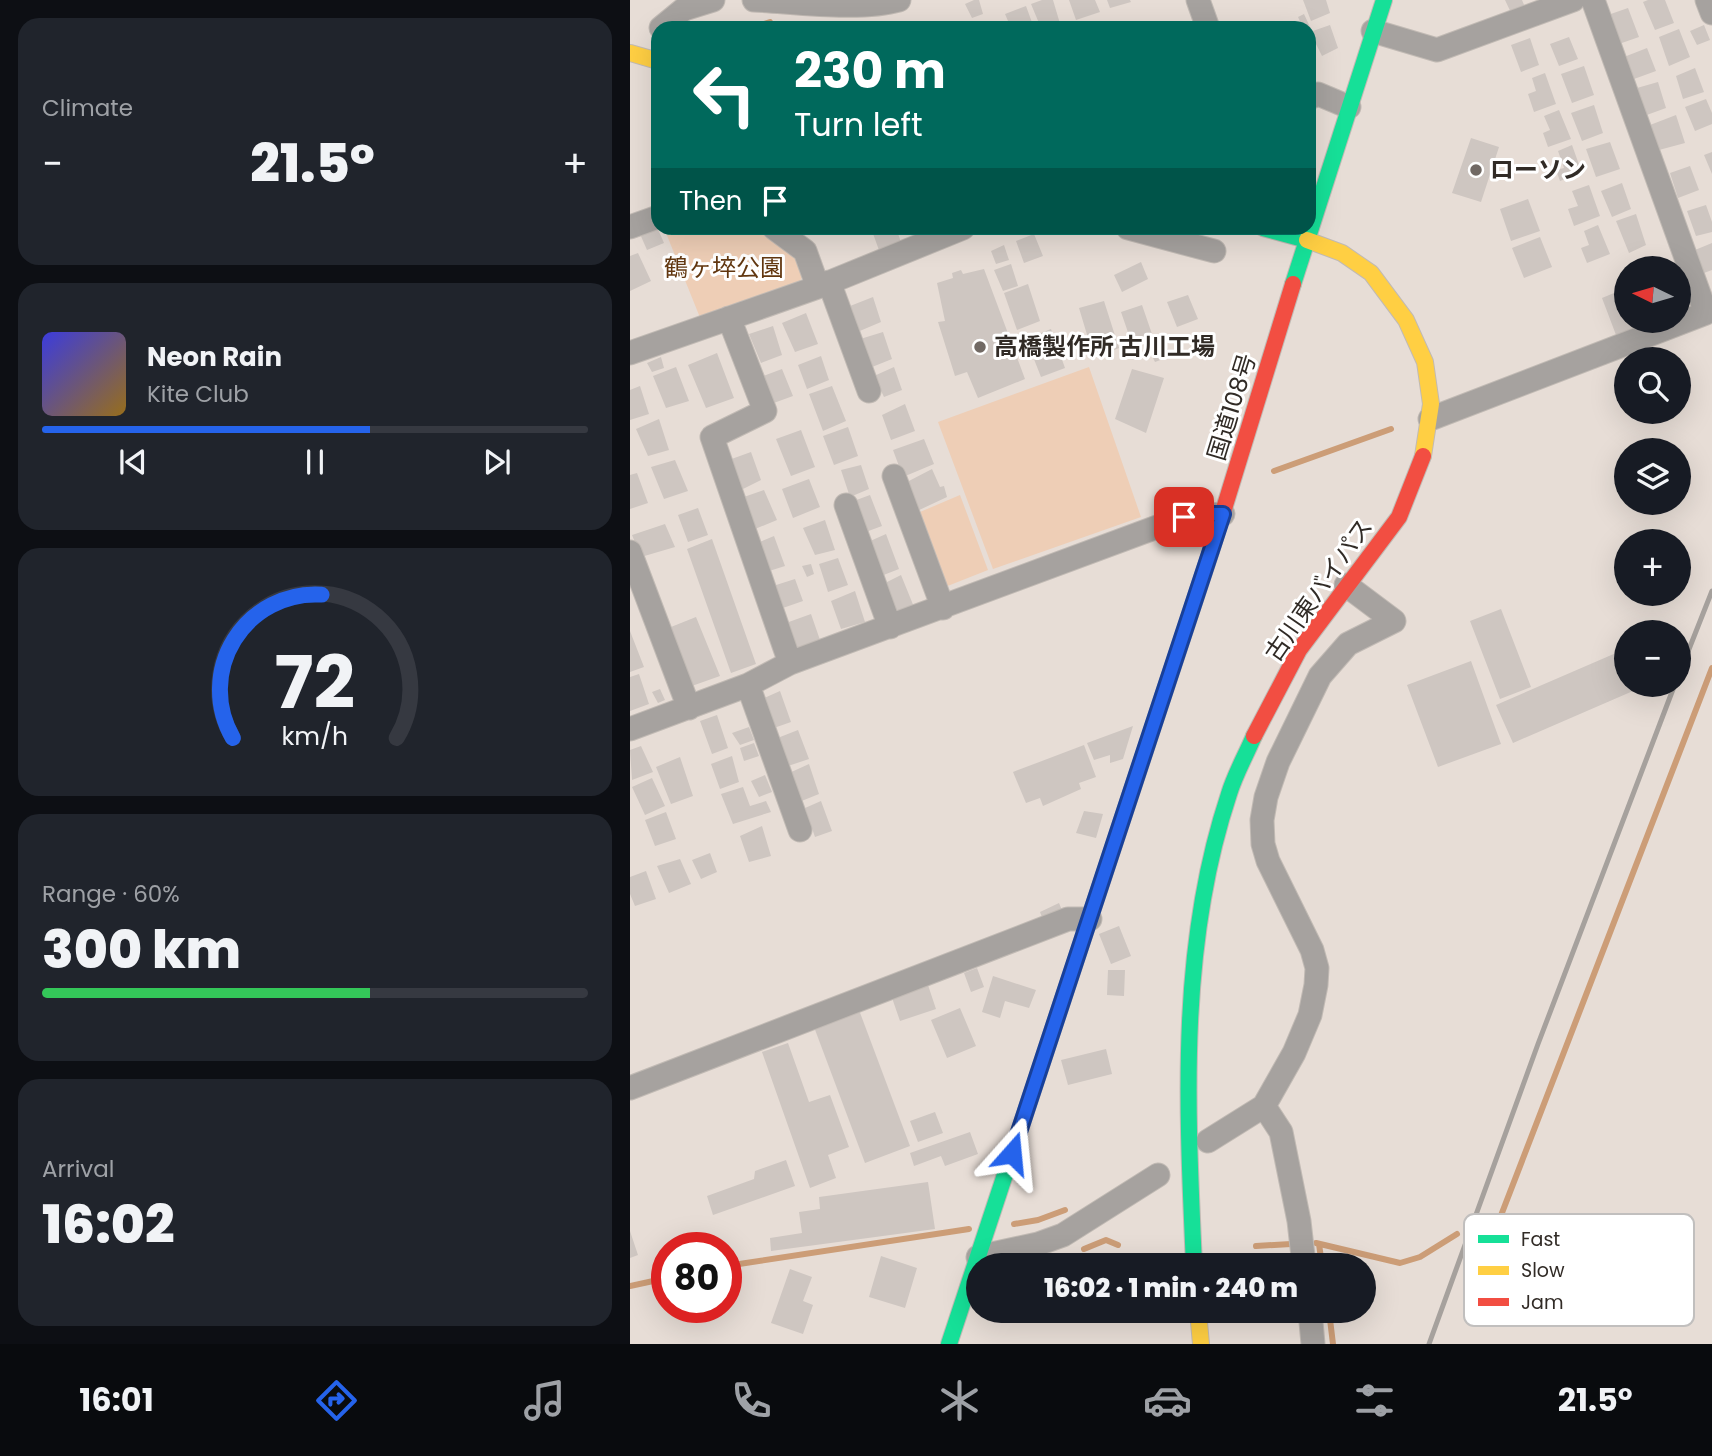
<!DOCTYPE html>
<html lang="en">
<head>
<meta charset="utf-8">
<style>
	:root { --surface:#171b24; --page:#20242c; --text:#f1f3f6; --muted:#9ea1a6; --line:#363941; --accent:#2563eb }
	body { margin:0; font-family:Poppins,"Noto Sans JP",sans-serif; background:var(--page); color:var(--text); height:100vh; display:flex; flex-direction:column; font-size:26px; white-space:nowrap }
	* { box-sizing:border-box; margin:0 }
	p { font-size:23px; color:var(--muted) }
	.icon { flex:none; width:38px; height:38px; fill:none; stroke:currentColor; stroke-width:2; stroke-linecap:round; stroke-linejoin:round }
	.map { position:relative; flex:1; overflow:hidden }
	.sheet { display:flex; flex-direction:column; gap:18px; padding:18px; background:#0d0f14; width:630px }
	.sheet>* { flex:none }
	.banner { position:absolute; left:21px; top:21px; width:665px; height:214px; border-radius:21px; box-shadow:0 7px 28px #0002; background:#00695c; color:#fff; overflow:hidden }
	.needle { width:46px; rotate:275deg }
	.fabs { position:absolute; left:984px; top:256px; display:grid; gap:14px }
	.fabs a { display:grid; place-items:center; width:77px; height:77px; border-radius:50%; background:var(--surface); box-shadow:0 7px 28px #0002; font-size:35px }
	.speed { position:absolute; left:21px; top:1232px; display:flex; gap:14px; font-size:35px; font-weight:700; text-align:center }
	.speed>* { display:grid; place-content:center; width:91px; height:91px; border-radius:50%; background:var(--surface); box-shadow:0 7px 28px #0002; line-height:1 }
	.speed .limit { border:10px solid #d22; background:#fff; color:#111 }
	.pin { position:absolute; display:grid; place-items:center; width:60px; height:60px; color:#fff; margin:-30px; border-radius:14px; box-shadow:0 4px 10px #0006 }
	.me { position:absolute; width:77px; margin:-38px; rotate:18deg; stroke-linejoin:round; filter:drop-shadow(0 0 5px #0008) }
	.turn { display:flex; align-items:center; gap:24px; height:147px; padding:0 28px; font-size:32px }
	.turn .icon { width:91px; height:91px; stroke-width:2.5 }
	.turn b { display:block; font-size:49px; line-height:60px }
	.then { display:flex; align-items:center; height:66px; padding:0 28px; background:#0003; gap:14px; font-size:26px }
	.big { font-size:52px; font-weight:800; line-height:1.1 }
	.sheet .widget { flex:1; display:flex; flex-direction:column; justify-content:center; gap:10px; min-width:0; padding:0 24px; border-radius:21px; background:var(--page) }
	.sheet .dial { align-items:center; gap:0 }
	.dial svg { height:182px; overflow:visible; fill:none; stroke:var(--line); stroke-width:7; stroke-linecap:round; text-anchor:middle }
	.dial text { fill:var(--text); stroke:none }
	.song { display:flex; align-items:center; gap:21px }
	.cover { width:84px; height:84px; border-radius:10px; background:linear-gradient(135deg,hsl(240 70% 55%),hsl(40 70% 35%)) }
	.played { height:7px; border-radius:4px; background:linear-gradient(90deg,var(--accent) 60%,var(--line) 60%) }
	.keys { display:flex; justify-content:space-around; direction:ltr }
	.heat { display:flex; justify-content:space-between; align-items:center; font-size:38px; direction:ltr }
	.charge { height:10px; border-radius:5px; background:linear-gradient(90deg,#34c759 60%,var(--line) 0) }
	.trip { position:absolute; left:336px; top:1253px; width:410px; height:70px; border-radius:35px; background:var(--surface); box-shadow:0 7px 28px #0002; font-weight:800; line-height:70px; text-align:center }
	.dock { display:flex; height:112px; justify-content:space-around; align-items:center; background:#090b0e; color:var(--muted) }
	.dock .icon { width:49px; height:49px }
	.dock .selected { color:var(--accent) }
	.dock b { font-size:32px; color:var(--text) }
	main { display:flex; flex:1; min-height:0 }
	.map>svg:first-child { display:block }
	.green { fill:#eeceb6 }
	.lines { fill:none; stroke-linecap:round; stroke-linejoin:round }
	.stream { stroke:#cc9d77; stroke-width:6 }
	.building { fill:#cec6c1 }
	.street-casing { stroke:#c1bab4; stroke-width:25 }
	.fast-casing { stroke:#c1bab4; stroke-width:18 }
	.slow-casing { stroke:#c1bab4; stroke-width:18 }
	.jam-casing { stroke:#c1bab4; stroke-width:18 }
	.street { stroke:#a6a29f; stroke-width:23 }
	.fast { stroke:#16e098; stroke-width:16 }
	.slow { stroke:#ffcf43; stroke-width:16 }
	.jam { stroke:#f24e42; stroke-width:16 }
	.rail { stroke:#a6a19d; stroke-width:5 }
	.route-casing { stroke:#184099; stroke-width:18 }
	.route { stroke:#2563eb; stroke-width:12 }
	.poi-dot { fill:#716964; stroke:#fff; stroke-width:2.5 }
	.labels { text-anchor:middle; stroke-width:6; stroke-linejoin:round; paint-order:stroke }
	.poi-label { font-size:24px; font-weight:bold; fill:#312b26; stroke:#fff; text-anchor:start }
	.park-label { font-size:24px; fill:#623710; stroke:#fff }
	.street-label { font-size:24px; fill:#312b26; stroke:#fff }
	.key { fill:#fff; stroke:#c1bfbe; stroke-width:2 }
	.key-label { font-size:19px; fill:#312b26 }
</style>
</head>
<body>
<main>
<section class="sheet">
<div class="widget"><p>Climate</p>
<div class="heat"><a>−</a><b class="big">21.5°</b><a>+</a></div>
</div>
<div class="widget">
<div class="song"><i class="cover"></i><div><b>Neon Rain</b><p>Kite Club</p></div></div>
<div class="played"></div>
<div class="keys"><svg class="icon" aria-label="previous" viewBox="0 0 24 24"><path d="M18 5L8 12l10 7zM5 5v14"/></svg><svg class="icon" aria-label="pause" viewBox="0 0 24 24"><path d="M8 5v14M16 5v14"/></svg><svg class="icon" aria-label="next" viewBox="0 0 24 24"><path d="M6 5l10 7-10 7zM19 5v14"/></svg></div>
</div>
<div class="widget dial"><svg viewBox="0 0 100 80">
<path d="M14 69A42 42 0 1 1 86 69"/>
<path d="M14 69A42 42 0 0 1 53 6" stroke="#2563eb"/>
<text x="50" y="56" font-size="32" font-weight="700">72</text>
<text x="50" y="72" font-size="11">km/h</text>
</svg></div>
<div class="widget"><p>Range · 60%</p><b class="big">300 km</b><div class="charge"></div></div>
<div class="widget"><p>Arrival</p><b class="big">16:02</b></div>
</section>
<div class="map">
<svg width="1082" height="1344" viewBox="0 0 1082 1344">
	<rect width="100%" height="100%" fill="#e7ddd6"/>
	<path class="green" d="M 34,228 L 109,228 L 138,235 L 170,263 L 174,273 L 168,285 L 71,320 Z
		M 459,367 L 511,517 L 363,569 L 308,422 Z
		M 330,495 L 358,570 L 310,589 L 283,515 Z"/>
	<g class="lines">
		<path class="stream" d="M 122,28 L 140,22
			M 644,471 L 761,429
			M 857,1222 L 870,1218 L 1082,668
			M 384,1224 L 408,1220 L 435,1210
			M 686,1243 L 770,1263 L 790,1257 L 827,1234
			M 689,1244 L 692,1265
			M 626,1246 L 661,1244
			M 454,1249 L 476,1240 L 488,1245
			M 96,1266 L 339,1229
			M 0,1286 L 37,1278
			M 699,1311 L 703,1344"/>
	</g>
	<path class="building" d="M 344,0 L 349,0 L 353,14 L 342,18 L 335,4 Z
		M 412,0 L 423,0 L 431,27 L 411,28 L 401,4 Z
		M 439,0 L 465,0 L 470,12 L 446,20 Z
		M 477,0 L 500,0 L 501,2 L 480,8 Z
		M 673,0 L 696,0 L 700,13 L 681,21 Z
		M 875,0 L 892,0 L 897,12 L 883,17 Z
		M 1018,0 L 1035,0 L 1044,23 L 1025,30 L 1013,2 Z
		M 396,6 L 404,28 L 381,28 L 375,14 Z
		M 998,8 L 1009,37 L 986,45 L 975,16 Z
		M 674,14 L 680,27 L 678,28 L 673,28 L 668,17 Z
		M 700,25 L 708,48 L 692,56 L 680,32 Z
		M 1074,25 L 1080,40 L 1067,45 L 1060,31 Z
		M 1049,29 L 1060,57 L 1039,66 L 1029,37 Z
		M 939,37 L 948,59 L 929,66 L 920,44 Z
		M 900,38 L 909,65 L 891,72 L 881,45 Z
		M 1017,48 L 1026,71 L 1004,79 L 994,57 Z
		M 954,66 L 964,95 L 942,103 L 931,74 Z
		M 1065,68 L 1074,92 L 1053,99 L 1046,76 Z
		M 915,73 L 926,104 L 904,112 L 898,94 L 906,91 L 902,78 Z
		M 1028,82 L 1036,108 L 1014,116 L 1007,88 Z
		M 1076,99 L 1082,113 L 1082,124 L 1065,131 L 1055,107 Z
		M 964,105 L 973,133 L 952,141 L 941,113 Z
		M 929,110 L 941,139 L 918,147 L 913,133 L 920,130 L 914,116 Z
		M 1046,115 L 1055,143 L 1029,150 L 1020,125 Z
		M 841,138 L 869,147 L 851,202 L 822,193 Z
		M 980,142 L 990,169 L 966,177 L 956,149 Z
		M 942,145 L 952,173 L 930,181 L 926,170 L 934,168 L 928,151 Z
		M 1082,152 L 1082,174 L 1074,155 Z
		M 1060,166 L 1069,190 L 1048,198 L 1040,173 Z
		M 992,183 L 1001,209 L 982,217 L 971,191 Z
		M 959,185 L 970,216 L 944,226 L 938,209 L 948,206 L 942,191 Z
		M 898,199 L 910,231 L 881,241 L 870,209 Z
		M 1076,205 L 1082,222 L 1082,232 L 1066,236 L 1057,211 Z
		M 1006,214 L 1016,245 L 999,253 L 986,221 Z
		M 968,225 L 980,254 L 957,263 L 951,248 L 959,245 L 954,231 Z
		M 27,227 L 34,243 L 17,250 L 10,234 Z
		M 241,228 L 266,228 L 272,245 L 250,253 Z
		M 404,234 L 413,256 L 394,263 L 386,241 Z
		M 910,237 L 922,267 L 894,278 L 882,248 Z
		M 1082,243 L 1082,270 L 1074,273 L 1065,250 Z
		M 374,245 L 379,260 L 366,264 L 361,251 Z
		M 8,253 L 21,281 L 0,291 L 0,256 Z
		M 1021,258 L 1025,268 L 996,268 Z
		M 511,262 L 518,279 L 492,292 L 484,275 Z
		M 381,264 L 388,286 L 373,291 L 364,270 Z
		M 354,269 L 395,379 L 348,398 L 337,372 L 325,376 L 308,322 L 315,321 L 307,283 L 323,278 L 322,273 L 331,270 L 333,274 Z
		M 398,284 L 410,321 L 387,330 L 374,293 Z
		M 984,293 L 988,301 L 996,298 L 996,320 L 1009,320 L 1010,325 L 986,335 L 972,298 Z
		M 558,295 L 568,319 L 547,327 L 537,302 Z
		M 243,297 L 251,322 L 225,333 L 215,308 Z
		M 474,301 L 489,348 L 464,358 L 449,308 Z
		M 512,305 L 522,334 L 501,341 L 491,312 Z
		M 176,313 L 188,344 L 165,352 L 152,323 Z
		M 143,326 L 152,355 L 131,363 L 119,334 Z
		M 421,329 L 435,368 L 411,377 L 396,339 Z
		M 253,332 L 262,359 L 237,369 L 227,340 Z
		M 537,348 L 541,356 L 525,362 L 521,354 Z
		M 87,353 L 104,398 L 76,408 L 58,365 Z
		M 191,356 L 199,380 L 177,389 L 168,365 Z
		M 31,357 L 34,368 L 22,372 L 17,363 Z
		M 46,367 L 59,401 L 36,408 L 23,376 Z
		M 264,367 L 272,390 L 254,397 L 244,376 Z
		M 152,369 L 163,396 L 141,404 L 131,377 Z
		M 502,369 L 534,378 L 516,433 L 485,419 Z
		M 10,386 L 19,414 L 0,420 L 0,390 Z
		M 202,386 L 216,421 L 193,431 L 179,394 Z
		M 275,404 L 285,431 L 261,440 L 252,415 Z
		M 29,419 L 39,450 L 18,456 L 6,429 Z
		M 218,427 L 228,456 L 204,465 L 193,436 Z
		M 171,430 L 185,467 L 161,476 L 146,439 Z
		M 294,439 L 304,464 L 273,477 L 263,450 Z
		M 121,452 L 131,480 L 109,491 L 96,461 Z
		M 45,460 L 58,491 L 34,499 L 21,467 Z
		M 231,465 L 239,489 L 220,497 L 211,470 Z
		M 302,469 L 310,487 L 314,486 L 317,497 L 285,512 L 275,483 Z
		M 7,473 L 18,503 L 0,509 L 0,475 Z
		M 179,479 L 190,507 L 163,518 L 152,489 Z
		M 134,490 L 147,520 L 125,529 L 111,498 Z
		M 240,495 L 252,526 L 233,533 L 221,502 Z
		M 68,508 L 78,535 L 58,542 L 48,515 Z
		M 195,520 L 205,550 L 185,555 L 173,528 Z
		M 35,524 L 45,547 L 11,557 L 2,535 Z
		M 256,534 L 269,569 L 251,576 L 238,542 Z
		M 144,536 L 155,566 L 136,572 L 125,544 Z
		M 82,539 L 126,664 L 101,673 L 57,549 Z
		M 208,558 L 218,585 L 198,592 L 189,564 Z
		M 181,564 L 184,574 L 177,577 L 172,566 Z
		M 271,575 L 284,607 L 263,616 L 251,585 Z
		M 165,579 L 173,601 L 150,609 L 143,586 Z
		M 225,591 L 235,622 L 211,629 L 201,601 Z
		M 871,609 L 901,687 L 870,699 L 840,621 Z
		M 181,614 L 190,640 L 166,649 L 156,623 Z
		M 66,617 L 90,676 L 59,687 L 36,629 Z
		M 0,631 L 14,667 L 0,672 Z
		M 986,653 L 996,675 L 996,684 L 1000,684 L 1003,691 L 883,743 L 866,705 Z
		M 841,661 L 871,744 L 808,767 L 777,685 Z
		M 9,674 L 19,704 L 0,711 L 0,677 Z
		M 30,689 L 35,700 L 28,703 L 22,692 Z
		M 150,691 L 161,722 L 141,729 L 130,700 Z
		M 87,715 L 98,748 L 82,754 L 70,721 Z
		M 503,726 L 493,759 L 480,763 L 480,755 L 464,760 L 457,743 Z
		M 119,727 L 124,740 L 110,745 L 102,733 Z
		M 168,730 L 179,759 L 158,766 L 145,739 Z
		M 124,743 L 129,756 L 114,761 L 110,748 Z
		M 454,745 L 466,777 L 449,783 L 451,789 L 413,806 L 410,798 L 396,803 L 383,772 Z
		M 11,746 L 23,772 L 2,780 L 0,750 Z
		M 102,756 L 109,782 L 90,789 L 81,764 Z
		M 50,757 L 63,796 L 41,804 L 26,767 Z
		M 179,764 L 189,794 L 169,802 L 157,774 Z
		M 135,775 L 142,792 L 129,797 L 121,781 Z
		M 22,778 L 35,806 L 15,815 L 2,787 Z
		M 113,787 L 120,806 L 136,801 L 141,812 L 103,824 L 91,794 Z
		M 191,801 L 202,831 L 185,837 L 175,808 Z
		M 454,811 L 473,814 L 466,838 L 446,833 Z
		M 36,812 L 46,839 L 25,846 L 15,820 Z
		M 132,826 L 141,856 L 119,862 L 110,836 Z
		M 80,853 L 87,872 L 71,879 L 62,860 Z
		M 50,859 L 61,884 L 39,893 L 27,866 Z
		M 16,871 L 26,899 L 5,906 L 0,894 L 0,877 Z
		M 429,903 L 434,915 L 415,925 L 410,912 Z
		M 489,926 L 501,956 L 481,964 L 469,934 Z
		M 347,968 L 354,987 L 341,992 L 334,973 Z
		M 478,970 L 495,970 L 494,996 L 477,995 Z
		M 363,976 L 406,990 L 399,1008 L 375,1001 L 370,1018 L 352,1012 Z
		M 297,982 L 306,1009 L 270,1021 L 261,995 Z
		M 330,1008 L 346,1046 L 317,1058 L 301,1020 Z
		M 229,1010 L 280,1146 L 235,1163 L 184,1027 Z
		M 158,1043 L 179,1102 L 200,1095 L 219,1147 L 198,1155 L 206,1178 L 180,1188 L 132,1052 Z
		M 476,1049 L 482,1074 L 438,1085 L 431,1060 Z
		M 305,1112 L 313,1133 L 288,1142 L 280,1121 Z
		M 340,1132 L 348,1154 L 315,1166 L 311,1156 L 284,1166 L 280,1153 Z
		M 156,1160 L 165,1186 L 83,1215 L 77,1196 L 124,1179 L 125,1171 Z
		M 298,1182 L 305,1229 L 141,1251 L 140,1238 L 172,1233 L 169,1212 L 190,1209 L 189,1197 Z
		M 0,1231 L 8,1255 L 0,1258 Z
		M 251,1256 L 287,1268 L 275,1308 L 239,1297 Z
		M 160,1269 L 182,1277 L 173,1301 L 183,1305 L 173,1334 L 141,1323 Z"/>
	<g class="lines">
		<defs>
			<path id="street" d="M 124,0 C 165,2 231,11 269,0
				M 568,0 L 578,28
				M 1077,0 L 1082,13
				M 31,28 L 54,9 L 83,0
				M 743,31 L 807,50 L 943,0
				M 679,98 L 688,94 L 719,107
				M 0,227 L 28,217
				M 144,228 L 175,251 L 188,287
				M 498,228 L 584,251
				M 199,282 L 239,391
				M 99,318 L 135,411 L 82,437 L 160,663
				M 0,353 L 188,287 L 333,228
				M 800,419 L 1076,313 L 963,0
				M 264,476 L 313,608
				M 216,505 L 260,627
				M 0,552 L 59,708
				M 118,685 L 170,830
				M 0,729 L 118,685 L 160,663 L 554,517 L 593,514
				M 0,1088 L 438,919 L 460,919
				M 634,1106 L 651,1132 L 669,1221 L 674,1265
				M 578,1141 L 634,1106 L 664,1053 L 680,1015 L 686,985 L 687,968 L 682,950 L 638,861 L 633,844 L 632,820 L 636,797 L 648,762 L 690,676 L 718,644 L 764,621 L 716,585
				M 348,1257 L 408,1244 L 433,1235 L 528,1175
				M 680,1311 L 683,1344"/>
			<path id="fast" d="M 633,228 L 677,240
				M 663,284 L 754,0
				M 564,1265 C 557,1107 548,947 599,794 C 605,774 616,755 624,736
				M 319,1344 L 581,551"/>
			<path id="slow" d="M 0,53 L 28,61
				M 677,240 L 712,253 L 741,273 L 776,320 L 795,362 L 801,404 L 793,456
				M 568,1311 L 571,1344"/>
			<path id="jam" d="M 581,551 L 663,284
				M 624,736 L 669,650 L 769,517 L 793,456"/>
		</defs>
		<use href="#street" class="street-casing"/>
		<use href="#fast" class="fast-casing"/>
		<use href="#slow" class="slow-casing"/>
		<use href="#jam" class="jam-casing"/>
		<use href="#street" class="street"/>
		<use href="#fast" class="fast"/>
		<use href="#slow" class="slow"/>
		<use href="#jam" class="jam"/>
		<path class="rail" d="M 1048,677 L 1082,591
			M 799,1344 L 908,1044 L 1045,684"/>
	</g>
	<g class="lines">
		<defs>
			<path id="route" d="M 382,1153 L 593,514 L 566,514 L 554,517"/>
		</defs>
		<use href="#route" class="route-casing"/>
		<use href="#route" class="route"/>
	</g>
	<g class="poi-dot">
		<circle cx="846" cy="170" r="7"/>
		<circle cx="350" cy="347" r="7"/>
	</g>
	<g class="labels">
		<g class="poi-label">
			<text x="860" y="178">ローソン</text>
			<text x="364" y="355">高橋製作所 古川工場</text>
		</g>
		<g class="park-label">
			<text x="94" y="276">鶴ヶ埣公園</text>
		</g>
		<g class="street-label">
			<text transform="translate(602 407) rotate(-73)" y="8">国道108号</text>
			<text transform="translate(689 590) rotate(-55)" y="8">古川東バイパス</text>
		</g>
	</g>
	<rect x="834" y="1214" width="230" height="112" rx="10" class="key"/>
	<rect x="848" y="1235" width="31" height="8" fill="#16e098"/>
	<rect x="848" y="1266" width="31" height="9" fill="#ffcf43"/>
	<rect x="848" y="1298" width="31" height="8" fill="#f24e42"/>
	<g class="key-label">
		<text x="891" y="1246">Fast</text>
		<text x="891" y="1277">Slow</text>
		<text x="891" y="1309">Jam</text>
	</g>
</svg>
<div class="fabs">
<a><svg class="needle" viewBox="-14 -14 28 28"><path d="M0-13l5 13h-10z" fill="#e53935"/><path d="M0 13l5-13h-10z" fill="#9ea1a6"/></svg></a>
<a><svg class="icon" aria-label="search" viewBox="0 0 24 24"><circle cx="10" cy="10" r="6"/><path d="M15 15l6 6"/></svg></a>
<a><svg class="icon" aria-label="layers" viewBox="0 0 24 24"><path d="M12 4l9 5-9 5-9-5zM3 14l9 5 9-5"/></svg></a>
<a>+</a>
<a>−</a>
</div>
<div class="speed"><div class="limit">80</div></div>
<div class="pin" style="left:554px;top:517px;background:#d93025"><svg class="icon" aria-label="arrive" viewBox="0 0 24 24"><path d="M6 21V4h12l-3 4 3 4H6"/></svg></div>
<svg class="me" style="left:382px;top:1153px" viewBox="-20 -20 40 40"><path d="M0-17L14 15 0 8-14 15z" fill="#2563eb" stroke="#fff" stroke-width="4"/></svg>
<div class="trip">16:02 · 1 min · 240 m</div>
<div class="banner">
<div class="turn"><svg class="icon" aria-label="left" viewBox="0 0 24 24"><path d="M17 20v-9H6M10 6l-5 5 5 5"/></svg><div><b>230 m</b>Turn left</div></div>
<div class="then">Then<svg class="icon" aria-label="arrive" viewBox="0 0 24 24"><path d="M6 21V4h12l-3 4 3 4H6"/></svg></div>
</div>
</div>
</main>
<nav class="dock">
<b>16:01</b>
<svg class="icon selected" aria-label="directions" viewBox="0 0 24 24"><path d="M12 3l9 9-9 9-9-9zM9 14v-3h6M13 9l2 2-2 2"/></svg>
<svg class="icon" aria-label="music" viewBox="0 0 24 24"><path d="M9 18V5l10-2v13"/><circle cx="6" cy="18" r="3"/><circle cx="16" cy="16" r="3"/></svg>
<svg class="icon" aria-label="phone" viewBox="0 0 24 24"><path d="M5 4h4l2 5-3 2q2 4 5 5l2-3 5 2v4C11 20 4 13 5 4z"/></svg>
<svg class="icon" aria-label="climate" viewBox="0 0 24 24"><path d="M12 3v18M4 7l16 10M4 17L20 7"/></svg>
<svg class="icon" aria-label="car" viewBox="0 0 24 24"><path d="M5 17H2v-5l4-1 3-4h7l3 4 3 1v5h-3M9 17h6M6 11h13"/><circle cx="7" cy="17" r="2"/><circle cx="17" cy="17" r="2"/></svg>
<svg class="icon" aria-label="filters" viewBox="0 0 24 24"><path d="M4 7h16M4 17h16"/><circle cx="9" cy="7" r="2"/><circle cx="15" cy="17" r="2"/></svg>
<b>21.5°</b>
</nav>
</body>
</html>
